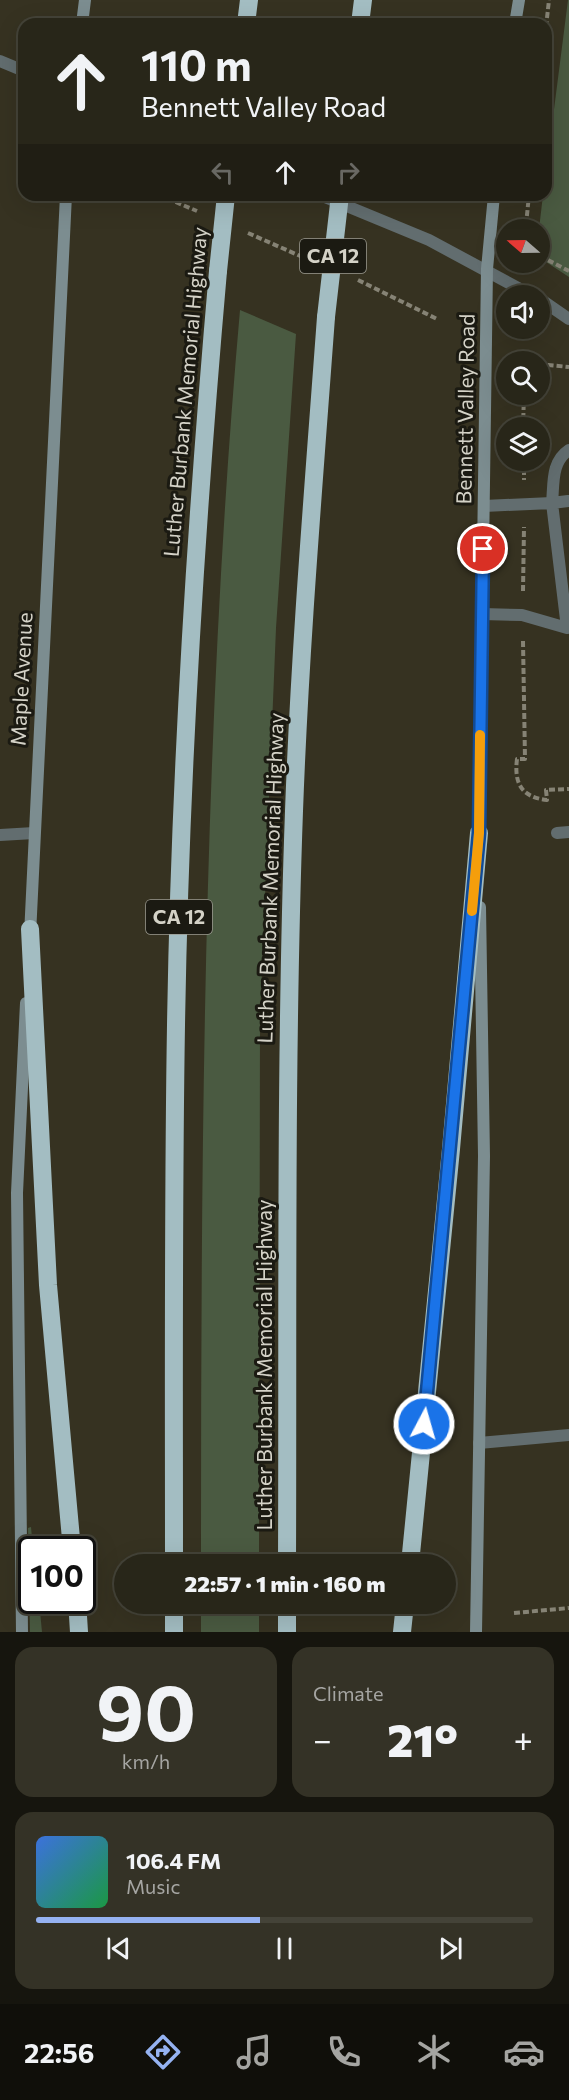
<!DOCTYPE html>
<html lang="en">
<head>
<meta charset="utf-8">
<style>
	:root { --surface:#282619; --page:#343226; --text:#f1f3f6; --muted:#a5a5a2; --line:#444338; --accent:#95b2f1 }
	body { margin:0; font-family:Commissioner,sans-serif; background:var(--page); color:var(--text); height:100vh; display:flex; flex-direction:column; font-size:22px; white-space:nowrap }
	* { box-sizing:border-box; margin:0 }
	p { font-size:20px; color:var(--muted) }
	.icon { flex:none; width:33px; height:33px; fill:none; stroke:currentColor; stroke-width:2; stroke-linecap:round; stroke-linejoin:round }
	.map { position:relative; height:1632px; overflow:hidden }
	.panel { display:flex; flex-direction:column; gap:15px; padding:15px; background:#16150e; flex:1 }
	.panel>* { flex:none }
	.top-card { position:absolute; left:18px; top:18px; width:534px; height:183px; border-radius:18px; box-shadow:0 6px 24px #0002,0 0 0 2px var(--line); background:#282619; color:var(--text); overflow:hidden }
	.needle { width:39px; rotate:290deg }
	.fabs { position:absolute; left:496px; top:219px; display:grid; gap:12px }
	.fabs a { display:grid; place-items:center; width:54px; height:54px; border-radius:50%; background:var(--surface); box-shadow:0 6px 24px #0002,0 0 0 2px var(--line); font-size:30px }
	.speed { position:absolute; left:18px; top:1536px; display:flex; gap:12px; font-size:30px; font-weight:700; text-align:center }
	.speed>* { display:grid; place-content:center; width:78px; height:78px; border-radius:50%; background:var(--surface); box-shadow:0 6px 24px #0002,0 0 0 2px var(--line); line-height:1 }
	.speed .limit { border:3px solid #111; border-radius:9px; background:#fff; color:#111 }
	.pin { position:absolute; display:grid; place-items:center; width:51px; height:51px; color:#fff; margin:-26px; border:3px solid #fff; border-radius:50%; box-shadow:0 2px 6px #0007 }
	.me { position:absolute; width:66px; margin:-33px; rotate:6deg; stroke-linejoin:round; filter:drop-shadow(0 0 4px #0008) }
	.turn { display:flex; align-items:center; gap:21px; height:126px; padding:0 24px; font-size:27px }
	.turn .icon { width:78px; height:78px; stroke-width:2.5 }
	.turn b { display:block; font-size:42px; line-height:51px }
	.lanes { display:flex; align-items:center; height:57px; padding:0 24px; background:#0003; justify-content:center; gap:30px; direction:ltr }
	.lanes .off { opacity:.35 }
	.big { font-size:45px; font-weight:800; line-height:1.1 }
	.panel .widget { flex:1; display:flex; flex-direction:column; justify-content:center; gap:9px; min-width:0; padding:0 21px; border-radius:18px; background:var(--page) }
	.panel .dial { align-items:center; gap:0 }
	.dial b { font-size:78px; line-height:1 }
	.song { display:flex; align-items:center; gap:18px }
	.cover { width:72px; height:72px; border-radius:9px; background:linear-gradient(135deg,hsl(220 70% 55%),hsl(140 70% 35%)) }
	.played { height:6px; border-radius:3px; background:linear-gradient(90deg,var(--accent) 45%,var(--line) 45%) }
	.keys { display:flex; justify-content:space-around; direction:ltr }
	.heat { display:flex; justify-content:space-between; align-items:center; font-size:33px; direction:ltr }
	.panel .tiles { flex:1; display:grid; gap:15px; grid-template-columns:1fr 1fr }
	.widget:last-child { grid-column:span 2 }
	.trip { position:absolute; left:114px; top:1554px; width:342px; height:60px; border-radius:30px; background:var(--surface); box-shadow:0 6px 24px #0002,0 0 0 2px var(--line); font-weight:800; line-height:60px; text-align:center }
	.dock { display:flex; height:96px; justify-content:space-around; align-items:center; background:#100f0a; color:var(--muted) }
	.dock .icon { width:42px; height:42px }
	.dock .selected { color:var(--accent) }
	.dock b { font-size:27px; color:var(--text) }
	.map>svg:first-child { display:block }
	.green { fill:#4a5a41 }
	.lines { fill:none; stroke-linecap:round; stroke-linejoin:round }
	.path { stroke:#868375; stroke-width:4; stroke-dasharray:6 3; stroke-linecap:butt }
	.service { stroke:#626d6f; stroke-width:12 }
	.minor { stroke:#626d6f; stroke-width:12 }
	.tertiary { stroke:#626d6f; stroke-width:12 }
	.secondary { stroke:#7c8d90; stroke-width:12 }
	.motorway { stroke:#a3bdc2; stroke-width:18 }
	.motorway-bridge { stroke:#a3bdc2; stroke-width:18 }
	.route-casing { stroke:#114b97; stroke-width:15 }
	.route { stroke:#1a73e8; stroke-width:10 }
	.slow { stroke:#f59e0b; stroke-width:10 }
	.labels { text-anchor:middle; stroke-width:6; stroke-linejoin:round; paint-order:stroke }
	.shield { fill:#1b1a12; stroke:#9c9b91; stroke-width:1.5 }
	.shield-label { font-size:20px; font-weight:bold; fill:#d4d2c7 }
	.street-label { font-size:21px; fill:#d4d2c7; stroke:#1b1a12 }
</style>
</head>
<body>
<div class="map">
<svg width="569" height="1632" viewBox="0 0 569 1632">
	<rect width="100%" height="100%" fill="#363221"/>
	<path class="green" d="M 568,0 L 569,0 L 569,277 L 540,258 L 539,229 L 543,195 L 546,195 L 546,172 Z
		M 240,310 L 296,334 L 276,628 L 260,1018 L 259,1564 L 201,1564 C 201,1146 203,728 240,310 Z
		M 31,1527 L 33,1549 L 32,1600 L 39,1601 L 42,1632 L 30,1632 L 28,1528 Z
		M 201,1604 L 259,1604 L 259,1632 L 201,1632 Z"/>
	<g class="lines">
		<path class="path" d="M 546,27 L 549,0
			M 159,195 L 197,211
			M 526,225 L 529,195
			M 248,233 L 307,259
			M 540,256 L 569,271
			M 358,280 L 437,319
			M 540,370 L 548,365 L 569,367
			M 523,428 L 524,394
			M 524,460 L 524,480
			M 523,591 L 524,527
			M 523,641 L 525,759 L 517,759 C 514,783 521,797 547,800 L 546,790 L 569,789
			M 514,1613 L 569,1608"/>
		<path class="service" d="M 568,501 L 552,503 C 554,483 551,462 569,450
			M 482,614 L 522,615 L 567,628 L 552,503 L 484,506"/>
		<path class="minor" d="M 557,833 L 569,832
			M 0,835 L 34,833
			M 479,1443 L 569,1435"/>
		<path class="tertiary" d="M 0,61 L 24,71
			M 320,195 L 429,240 L 533,296
			M 540,299 L 569,319"/>
		<path class="secondary" d="M 82,24 L 85,0
			M 515,24 L 519,0
			M 479,839 L 487,269 L 494,195
			M 30,935 L 66,195
			M 22,1632 L 17,1193 L 26,1003
			M 476,1632 L 484,1156 L 480,907"/>
		<path class="motorway" d="M 246,24 L 249,0
			M 360,24 L 363,0
			M 30,929 L 48,1285 L 72,1550
			M 174,1564 C 174,1385 173,1205 176,1025 C 180,773 196,522 218,271
			M 287,1564 C 288,1313 285,1062 294,811 C 300,646 314,481 326,317
			M 410,1564 L 451,1149 L 479,833
			M 77,1600 L 79,1632
			M 174,1632 L 174,1604
			M 287,1632 L 287,1604
			M 402,1632 L 405,1604"/>
		<path class="motorway-bridge" d="M 218,271 L 226,195
			M 326,317 L 340,195"/>
	</g>
	<g class="lines">
		<defs>
			<path id="route" d="M 424,1424 L 479,833 L 483,549"/>
		</defs>
		<use href="#route" class="route-casing"/>
		<use href="#route" class="route"/>
		<path class="slow" d="M 472,911 L 479,833 L 480,735"/>
	</g>
	<g class="labels">
		<g class="shield">
			<rect x="300" y="239" width="66" height="34" rx="4.5"/>
			<rect x="146" y="900" width="66" height="34" rx="4.5"/>
		</g>
		<g class="shield-label">
			<text x="333" y="263">CA 12</text>
			<text x="179" y="924">CA 12</text>
		</g>
		<g class="street-label">
			<text transform="translate(186 392) rotate(-85)" y="7">Luther Burbank Memorial Highway</text>
			<text transform="translate(466 409) rotate(-89)" y="7">Bennett Valley Road</text>
			<text transform="translate(22 679) rotate(-87)" y="7">Maple Avenue</text>
			<text transform="translate(271 878) rotate(-88)" y="7">Luther Burbank Memorial Highway</text>
			<text transform="translate(265 1365) rotate(-90)" y="7">Luther Burbank Memorial Highway</text>
		</g>
	</g>
</svg>
<div class="fabs">
<a><svg class="needle" viewBox="-14 -14 28 28"><path d="M0-13l5 13h-10z" fill="#e53935"/><path d="M0 13l5-13h-10z" fill="#a5a5a2"/></svg></a>
<a><svg class="icon" aria-label="sound" viewBox="0 0 24 24"><path d="M4 9h4l5-4v14l-5-4H4zM17 9q2 3 0 6"/></svg></a>
<a><svg class="icon" aria-label="search" viewBox="0 0 24 24"><circle cx="10" cy="10" r="6"/><path d="M15 15l6 6"/></svg></a>
<a><svg class="icon" aria-label="layers" viewBox="0 0 24 24"><path d="M12 4l9 5-9 5-9-5zM3 14l9 5 9-5"/></svg></a>
</div>
<div class="speed"><div class="limit">100</div></div>
<div class="pin" style="left:483px;top:549px;background:#d93025"><svg class="icon" aria-label="arrive" viewBox="0 0 24 24"><path d="M6 21V4h12l-3 4 3 4H6"/></svg></div>
<svg class="me" style="left:424px;top:1424px" viewBox="-20 -20 40 40"><circle r="17" fill="#1a73e8" stroke="#fff" stroke-width="3"/><path d="M0-11L8 9 0 5-8 9z" fill="#fff"/></svg>
<div class="trip">22:57 · 1 min · 160 m</div>
<div class="top-card">
<div class="turn"><svg class="icon" aria-label="ahead" viewBox="0 0 24 24"><path d="M12 20V5M6 11l6-6 6 6"/></svg><div><b>110 m</b>Bennett Valley Road</div></div>
<div class="lanes"><svg class="icon off" aria-label="left" viewBox="0 0 24 24"><path d="M17 20v-9H6M10 6l-5 5 5 5"/></svg><svg class="icon" aria-label="ahead" viewBox="0 0 24 24"><path d="M12 20V5M6 11l6-6 6 6"/></svg><svg class="icon off" aria-label="right" viewBox="0 0 24 24"><path d="M7 20v-9h11M14 6l5 5-5 5"/></svg></div>
</div>
</div>
<section class="panel">
<div class="tiles">
<div class="widget dial"><b>90</b><p>km/h</p></div>
<div class="widget"><p>Climate</p>
<div class="heat"><a>−</a><b class="big">21°</b><a>+</a></div>
</div>
<div class="widget">
<div class="song"><i class="cover"></i><div><b>106.4 FM</b><p>Music</p></div></div>
<div class="played"></div>
<div class="keys"><svg class="icon" aria-label="previous" viewBox="0 0 24 24"><path d="M18 5L8 12l10 7zM5 5v14"/></svg><svg class="icon" aria-label="pause" viewBox="0 0 24 24"><path d="M8 5v14M16 5v14"/></svg><svg class="icon" aria-label="next" viewBox="0 0 24 24"><path d="M6 5l10 7-10 7zM19 5v14"/></svg></div>
</div>
</div>
</section>
<nav class="dock">
<b>22:56</b>
<svg class="icon selected" aria-label="directions" viewBox="0 0 24 24"><path d="M12 3l9 9-9 9-9-9zM9 14v-3h6M13 9l2 2-2 2"/></svg>
<svg class="icon" aria-label="music" viewBox="0 0 24 24"><path d="M9 18V5l10-2v13"/><circle cx="6" cy="18" r="3"/><circle cx="16" cy="16" r="3"/></svg>
<svg class="icon" aria-label="phone" viewBox="0 0 24 24"><path d="M5 4h4l2 5-3 2q2 4 5 5l2-3 5 2v4C11 20 4 13 5 4z"/></svg>
<svg class="icon" aria-label="climate" viewBox="0 0 24 24"><path d="M12 3v18M4 7l16 10M4 17L20 7"/></svg>
<svg class="icon" aria-label="car" viewBox="0 0 24 24"><path d="M5 17H2v-5l4-1 3-4h7l3 4 3 1v5h-3M9 17h6M6 11h13"/><circle cx="7" cy="17" r="2"/><circle cx="17" cy="17" r="2"/></svg>
</nav>
</body>
</html>
